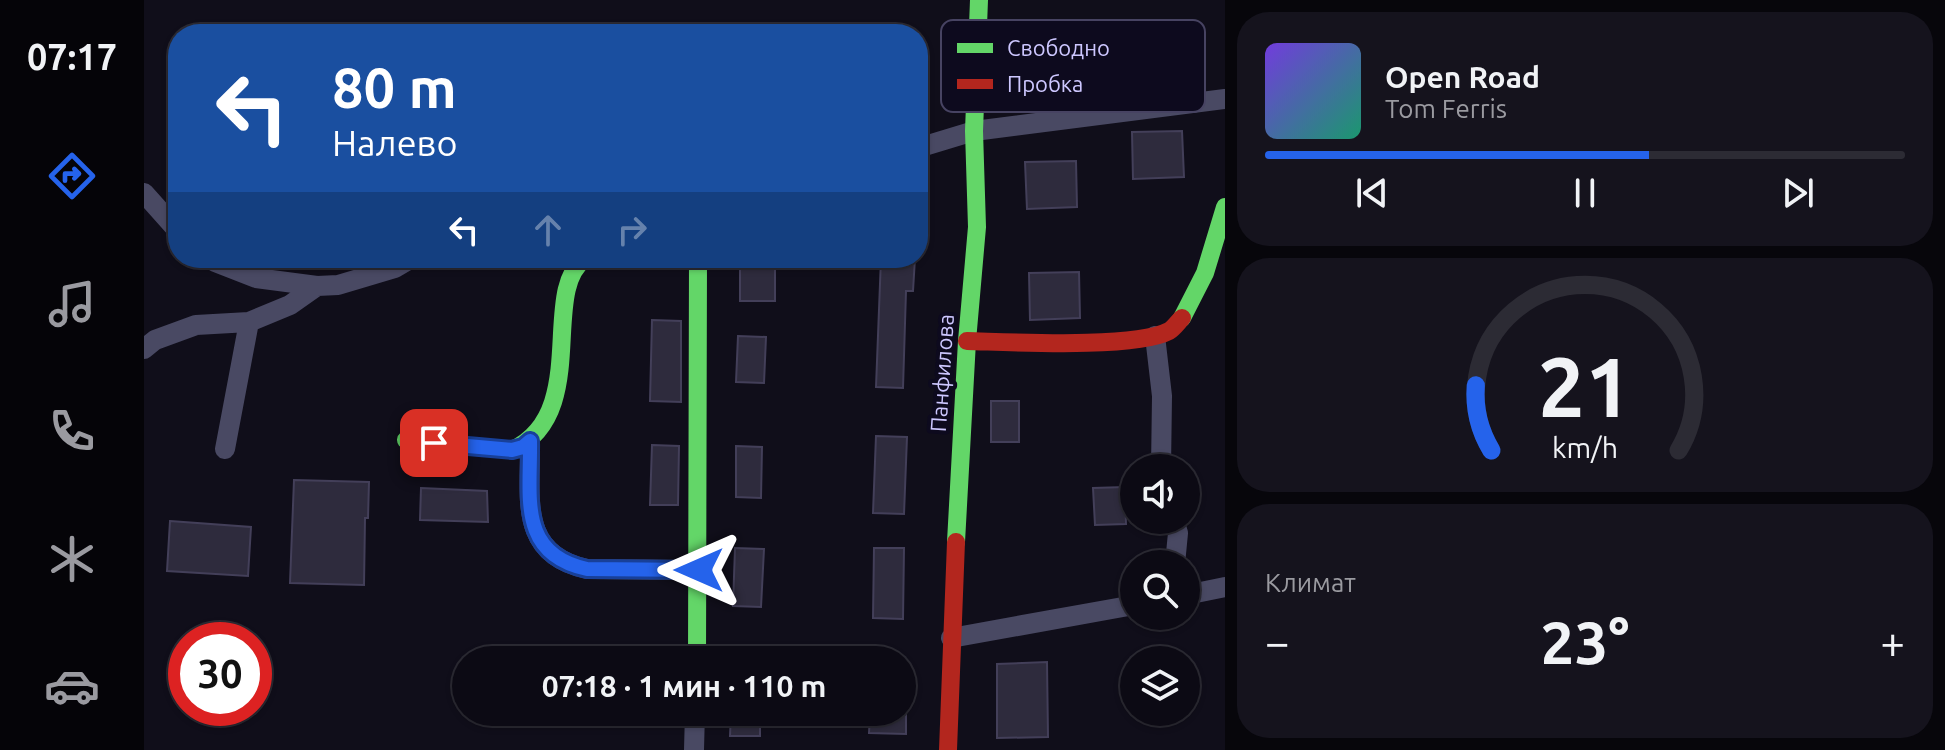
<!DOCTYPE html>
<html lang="ru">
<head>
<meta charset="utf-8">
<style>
	:root { --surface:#0c0a14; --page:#15131d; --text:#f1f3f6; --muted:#9a9aa0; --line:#2c2b34; --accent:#2563eb }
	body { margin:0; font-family:Ubuntu,sans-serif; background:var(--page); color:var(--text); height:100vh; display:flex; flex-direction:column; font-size:30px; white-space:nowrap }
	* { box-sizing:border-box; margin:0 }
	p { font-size:26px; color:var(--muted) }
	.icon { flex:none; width:44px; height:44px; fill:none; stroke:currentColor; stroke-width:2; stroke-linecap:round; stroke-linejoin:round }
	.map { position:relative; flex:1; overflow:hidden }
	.details { display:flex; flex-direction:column; gap:12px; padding:12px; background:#07060b; width:720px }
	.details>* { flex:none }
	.hud { position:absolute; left:24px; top:24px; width:760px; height:244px; border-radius:32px; box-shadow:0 2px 6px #0004,0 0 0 2px var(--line); background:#1a4fa0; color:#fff; overflow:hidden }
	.fabs { position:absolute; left:976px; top:454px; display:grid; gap:16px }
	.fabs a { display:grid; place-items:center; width:80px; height:80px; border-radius:50%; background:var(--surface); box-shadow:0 2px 6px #0004,0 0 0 2px var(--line); font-size:40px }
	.speed { position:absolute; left:24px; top:622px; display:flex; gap:16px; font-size:40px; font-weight:700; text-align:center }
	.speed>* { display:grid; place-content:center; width:104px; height:104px; border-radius:50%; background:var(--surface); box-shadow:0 2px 6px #0004,0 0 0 2px var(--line); line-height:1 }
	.speed .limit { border:12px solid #d22; background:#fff; color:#111 }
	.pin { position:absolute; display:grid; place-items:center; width:68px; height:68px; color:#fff; margin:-34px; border-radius:16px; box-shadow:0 4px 12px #0006 }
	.me { position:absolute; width:88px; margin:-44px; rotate:270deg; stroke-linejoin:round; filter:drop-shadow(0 0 6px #0008) }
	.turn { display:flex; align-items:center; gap:28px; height:168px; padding:0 32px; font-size:36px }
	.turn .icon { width:104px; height:104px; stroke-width:2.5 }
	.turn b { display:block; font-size:56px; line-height:68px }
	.lanes { display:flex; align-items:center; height:76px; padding:0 32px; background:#0003; justify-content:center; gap:40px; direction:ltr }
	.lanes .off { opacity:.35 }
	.big { font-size:60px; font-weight:700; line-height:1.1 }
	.details .card { flex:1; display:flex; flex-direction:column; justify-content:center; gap:12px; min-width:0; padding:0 28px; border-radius:32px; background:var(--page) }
	.details .dial { align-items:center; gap:0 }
	.dial svg { height:208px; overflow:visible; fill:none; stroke:var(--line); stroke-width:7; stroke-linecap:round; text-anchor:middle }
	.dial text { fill:var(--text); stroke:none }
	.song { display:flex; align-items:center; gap:24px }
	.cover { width:96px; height:96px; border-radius:12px; background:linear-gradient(135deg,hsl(260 70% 55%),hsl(160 70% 35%)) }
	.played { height:8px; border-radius:4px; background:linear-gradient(90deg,var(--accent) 60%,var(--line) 60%) }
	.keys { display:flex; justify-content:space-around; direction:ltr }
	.heat { display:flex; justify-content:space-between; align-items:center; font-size:44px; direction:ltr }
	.trip { position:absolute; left:308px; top:646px; width:464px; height:80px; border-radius:40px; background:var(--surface); box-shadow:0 2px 6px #0004,0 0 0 2px var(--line); font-weight:700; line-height:80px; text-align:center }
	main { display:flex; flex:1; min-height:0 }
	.menu { display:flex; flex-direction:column; width:144px; justify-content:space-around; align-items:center; background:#050408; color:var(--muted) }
	.menu .icon { width:56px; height:56px }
	.menu .active { color:var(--accent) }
	.menu b { font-size:36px; color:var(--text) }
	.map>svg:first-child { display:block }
	.building { fill:#2e2b3d; stroke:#433f59; stroke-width:2 }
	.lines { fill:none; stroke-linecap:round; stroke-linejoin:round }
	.street { stroke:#494963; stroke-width:20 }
	.fast { stroke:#63d668; stroke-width:18 }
	.jam { stroke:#b3261e; stroke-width:18 }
	.route-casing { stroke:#184099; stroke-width:20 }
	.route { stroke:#2563eb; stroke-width:14 }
	.labels { text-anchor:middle; stroke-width:8; stroke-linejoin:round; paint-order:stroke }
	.street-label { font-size:22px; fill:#cdc7ff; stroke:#0d0a1e }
	.key { fill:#0d0a1e; stroke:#474362; stroke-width:2 }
	.key-label { font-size:22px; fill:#cdc7ff }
</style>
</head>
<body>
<main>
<nav class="menu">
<b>07:17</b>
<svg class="icon active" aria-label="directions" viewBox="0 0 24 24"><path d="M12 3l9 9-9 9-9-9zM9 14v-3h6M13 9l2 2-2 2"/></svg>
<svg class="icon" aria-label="music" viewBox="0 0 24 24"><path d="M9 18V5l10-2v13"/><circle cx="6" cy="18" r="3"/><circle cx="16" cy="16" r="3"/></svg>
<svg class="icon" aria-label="phone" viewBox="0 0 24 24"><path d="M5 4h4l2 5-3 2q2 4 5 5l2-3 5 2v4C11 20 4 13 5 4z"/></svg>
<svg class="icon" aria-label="climate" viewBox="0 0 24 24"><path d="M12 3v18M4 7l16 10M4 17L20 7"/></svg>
<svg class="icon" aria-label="car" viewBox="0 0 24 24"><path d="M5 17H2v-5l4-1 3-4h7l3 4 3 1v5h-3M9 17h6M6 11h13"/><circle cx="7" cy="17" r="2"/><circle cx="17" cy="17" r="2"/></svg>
</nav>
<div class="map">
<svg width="1081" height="750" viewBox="0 0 1081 750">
	<rect width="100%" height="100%" fill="#100e1a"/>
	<path class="building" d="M 1038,131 L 1040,177 L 989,179 L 988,132 Z
		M 932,161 L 933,207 L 883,209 L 881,162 Z
		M 737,258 L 771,258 L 769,291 L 762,291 L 759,388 L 732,387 Z
		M 596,259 L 631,259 L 631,301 L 596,301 Z
		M 935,272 L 936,318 L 886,320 L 885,273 Z
		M 508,320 L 537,321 L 537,402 L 506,401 Z
		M 594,336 L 622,337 L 620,383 L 592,382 Z
		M 847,401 L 875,401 L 875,442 L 847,442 Z
		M 732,436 L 763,437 L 760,514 L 729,513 Z
		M 508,445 L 535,446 L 534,505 L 506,505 Z
		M 592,446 L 618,447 L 617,498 L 592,497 Z
		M 150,480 L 225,482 L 224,518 L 221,518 L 220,585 L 146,583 Z
		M 981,487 L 982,524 L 951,525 L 949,488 Z
		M 277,488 L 343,491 L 344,522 L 276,520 Z
		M 26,521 L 107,527 L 104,576 L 23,571 Z
		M 591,548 L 620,549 L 617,607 L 589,606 Z
		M 730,548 L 760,548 L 759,619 L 729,618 Z
		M 903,662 L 904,737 L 853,738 L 853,664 Z
		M 587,712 L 616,712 L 616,736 L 586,736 Z
		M 726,712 L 762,712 L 762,734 L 725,733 Z"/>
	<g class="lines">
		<path class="street" d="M 774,148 L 830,131 L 1081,99
			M 0,193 L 34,231
			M 66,258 L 71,262 L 112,278 L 173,286
			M 1011,336 L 1018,396 L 1017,468
			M 0,349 L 11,340 L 52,325 L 105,322 L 146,305 L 173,286 L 194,285 L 251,268 L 268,258
			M 386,441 C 387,496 373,554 443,569 L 555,570
			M 81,449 L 105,322
			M 1030,520 L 1034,533 L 1031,564
			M 1042,595 L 1081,587
			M 807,638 L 990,605
			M 550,750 L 551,712"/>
		<path class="fast" d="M 1038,318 L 1061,273 L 1081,207
			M 262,440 L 368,450 C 448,413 394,289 442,258
			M 812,542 L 823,341 L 833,227 L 830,131 L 835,0
			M 553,660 L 554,258"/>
		<path class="jam" d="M 823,341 C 866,342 991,349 1025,331 C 1030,328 1034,322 1038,318
			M 804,750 L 812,542"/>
	</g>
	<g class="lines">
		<defs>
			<path id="route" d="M 290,443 L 368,450 L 379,447 L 386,441 C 387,496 373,554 443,569 L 555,570"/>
		</defs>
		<use href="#route" class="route-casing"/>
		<use href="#route" class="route"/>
	</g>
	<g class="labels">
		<g class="street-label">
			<text transform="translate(798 373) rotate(-86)" y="8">Панфилова</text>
		</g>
	</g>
	<rect x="797" y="20" width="264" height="92" rx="12" class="key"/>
	<rect x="813" y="43" width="36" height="10" fill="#63d668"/>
	<rect x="813" y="79" width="36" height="10" fill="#b3261e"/>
	<g class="key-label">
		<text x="863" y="56">Свободно</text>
		<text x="863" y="92">Пробка</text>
	</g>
</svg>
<div class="fabs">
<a><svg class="icon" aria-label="sound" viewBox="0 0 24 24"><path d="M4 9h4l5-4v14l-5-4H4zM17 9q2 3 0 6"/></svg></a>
<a><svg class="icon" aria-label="search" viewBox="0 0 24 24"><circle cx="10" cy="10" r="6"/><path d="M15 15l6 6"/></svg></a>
<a><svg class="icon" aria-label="layers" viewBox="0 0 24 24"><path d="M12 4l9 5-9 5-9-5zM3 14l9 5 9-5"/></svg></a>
</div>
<div class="speed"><div class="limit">30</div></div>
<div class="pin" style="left:290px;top:443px;background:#d93025"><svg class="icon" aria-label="arrive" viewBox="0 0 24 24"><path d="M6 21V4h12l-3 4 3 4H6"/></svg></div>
<svg class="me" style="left:555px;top:570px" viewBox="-20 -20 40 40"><path d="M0-17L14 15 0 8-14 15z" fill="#2563eb" stroke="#fff" stroke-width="4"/></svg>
<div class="trip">07:18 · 1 мин · 110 m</div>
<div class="hud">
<div class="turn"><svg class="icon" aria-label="left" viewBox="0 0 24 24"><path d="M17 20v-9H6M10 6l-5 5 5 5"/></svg><div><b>80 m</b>Налево</div></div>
<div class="lanes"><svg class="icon" aria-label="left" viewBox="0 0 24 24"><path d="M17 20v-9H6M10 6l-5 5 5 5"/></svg><svg class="icon off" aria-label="ahead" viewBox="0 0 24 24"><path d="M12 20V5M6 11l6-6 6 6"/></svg><svg class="icon off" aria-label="right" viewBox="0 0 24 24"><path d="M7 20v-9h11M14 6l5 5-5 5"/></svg></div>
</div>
</div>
<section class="details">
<div class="card">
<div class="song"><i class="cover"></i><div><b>Open Road</b><p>Tom Ferris</p></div></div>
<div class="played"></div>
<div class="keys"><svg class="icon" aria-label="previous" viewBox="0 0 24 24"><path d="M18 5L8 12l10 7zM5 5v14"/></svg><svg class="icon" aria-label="pause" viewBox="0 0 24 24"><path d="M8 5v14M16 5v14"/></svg><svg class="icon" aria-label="next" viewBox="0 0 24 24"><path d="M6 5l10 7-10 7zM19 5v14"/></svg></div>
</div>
<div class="card dial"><svg viewBox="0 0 100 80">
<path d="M14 69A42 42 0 1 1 86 69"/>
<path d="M14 69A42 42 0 0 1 8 44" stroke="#2563eb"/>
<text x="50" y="56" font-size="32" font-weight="700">21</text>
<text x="50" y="72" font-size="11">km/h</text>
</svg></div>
<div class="card"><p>Климат</p>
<div class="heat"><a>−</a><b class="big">23°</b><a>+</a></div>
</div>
</section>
</main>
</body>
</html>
